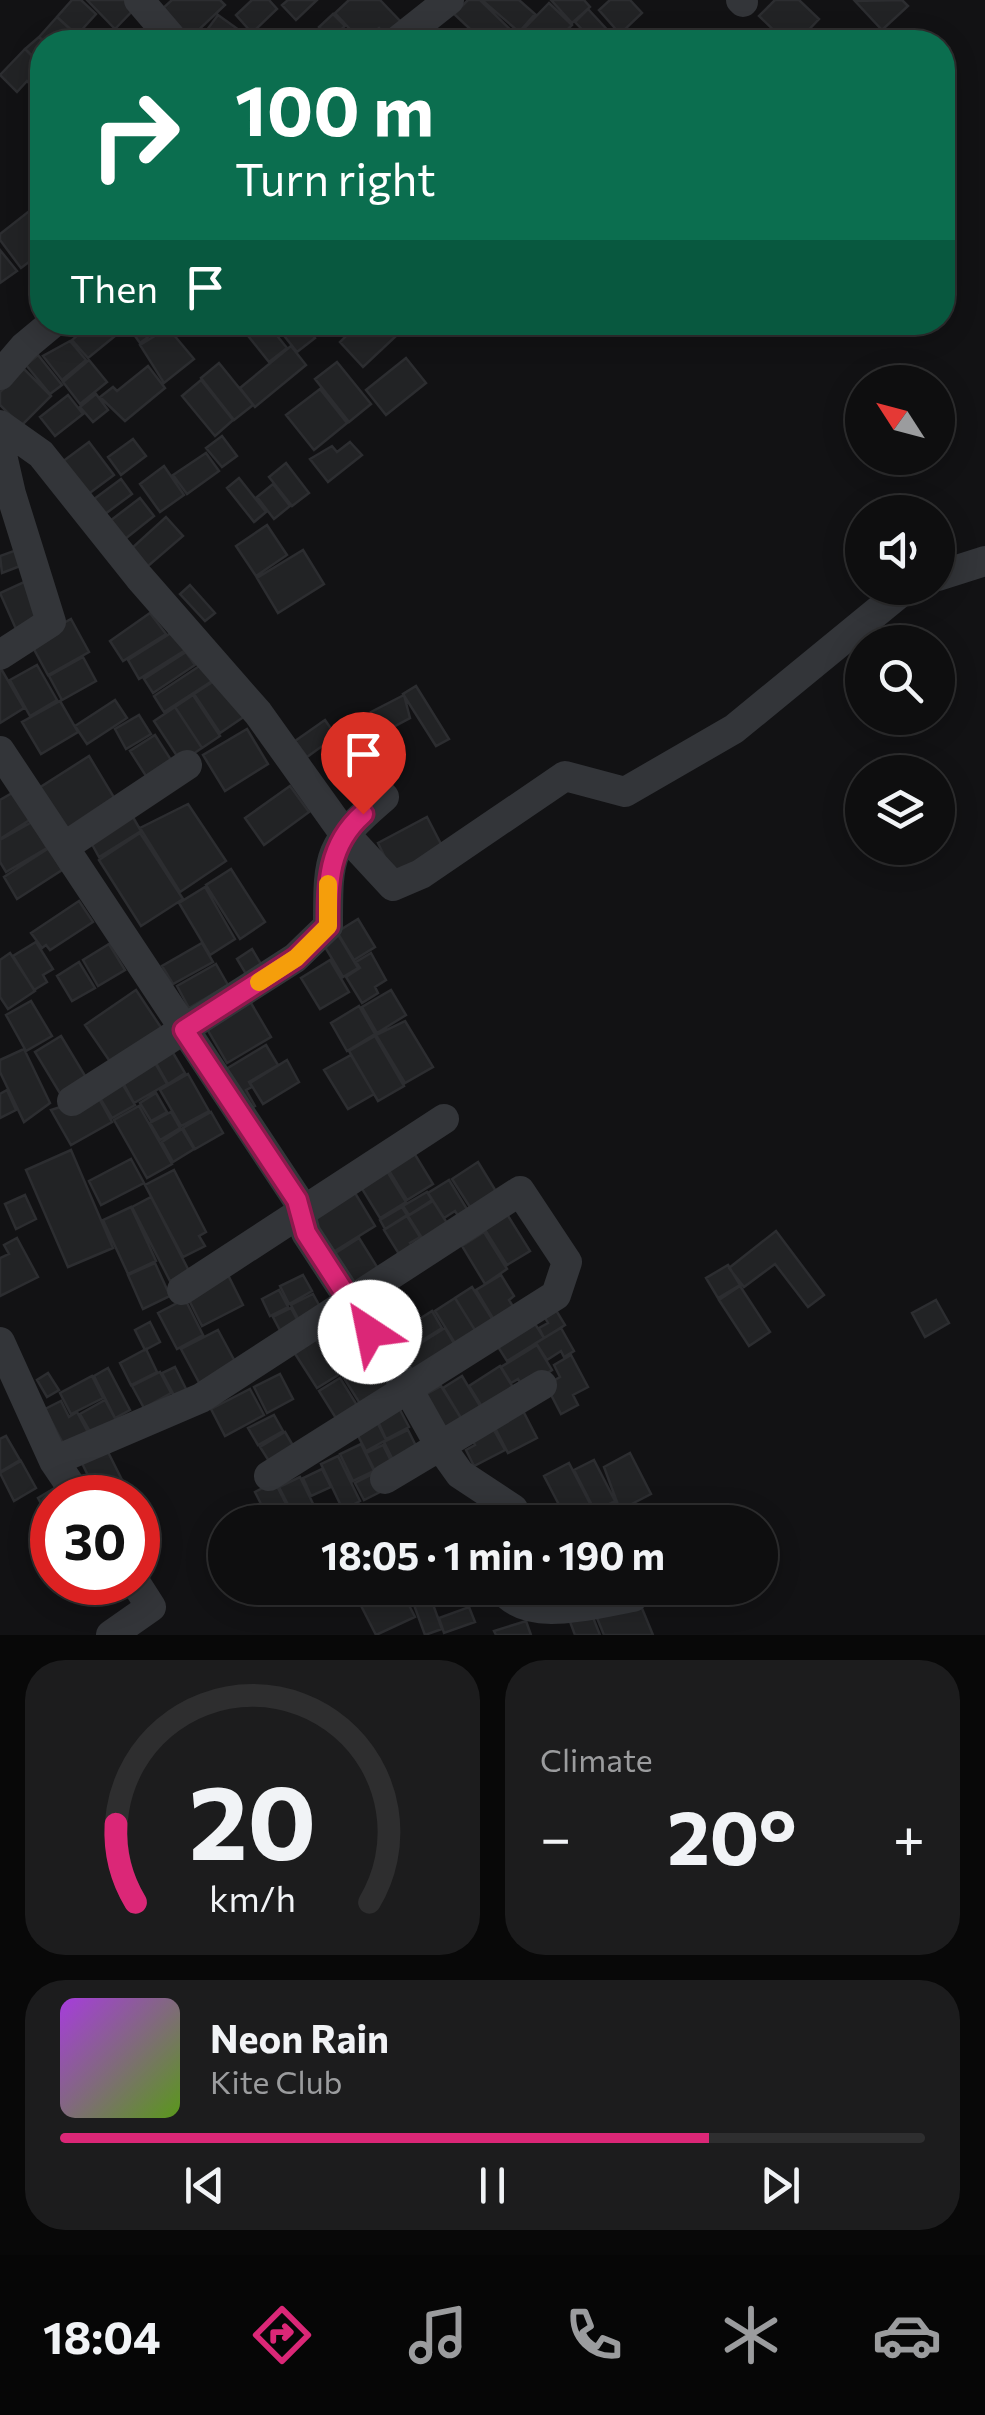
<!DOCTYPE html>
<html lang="en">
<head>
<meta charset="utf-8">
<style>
	:root { --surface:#0e0e0f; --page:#1c1c1d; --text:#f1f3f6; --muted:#9b9c9e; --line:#2e2e2f; --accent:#db2777 }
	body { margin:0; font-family:Commissioner,sans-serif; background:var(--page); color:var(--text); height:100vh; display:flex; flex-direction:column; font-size:38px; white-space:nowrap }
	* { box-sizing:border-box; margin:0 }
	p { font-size:32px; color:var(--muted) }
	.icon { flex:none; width:55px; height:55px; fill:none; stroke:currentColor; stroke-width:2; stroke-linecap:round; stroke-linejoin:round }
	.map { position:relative; height:1635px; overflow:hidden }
	.panel { display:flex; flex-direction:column; gap:25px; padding:25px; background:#080808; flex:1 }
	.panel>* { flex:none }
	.hud { position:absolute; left:30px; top:30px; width:925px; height:305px; border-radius:40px; box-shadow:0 5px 25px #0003,0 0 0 2px var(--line); background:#0b6e4f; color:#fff; overflow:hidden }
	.needle { width:65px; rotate:306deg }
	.fabs { position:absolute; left:845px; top:365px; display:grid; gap:20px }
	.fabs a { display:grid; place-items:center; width:110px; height:110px; border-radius:50%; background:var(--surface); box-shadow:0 5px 25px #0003,0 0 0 2px var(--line); font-size:50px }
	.speed { position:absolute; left:30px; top:1475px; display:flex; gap:20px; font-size:50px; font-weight:700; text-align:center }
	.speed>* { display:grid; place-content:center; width:130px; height:130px; border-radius:50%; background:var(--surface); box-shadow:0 5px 25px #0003,0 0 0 2px var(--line); line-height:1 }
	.speed .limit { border:15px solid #d22; background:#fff; color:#111 }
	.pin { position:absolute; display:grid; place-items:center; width:85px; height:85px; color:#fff; margin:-102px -42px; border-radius:50% 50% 50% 0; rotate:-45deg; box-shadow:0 0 10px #0007 }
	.pin .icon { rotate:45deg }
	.me { position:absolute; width:110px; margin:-55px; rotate:326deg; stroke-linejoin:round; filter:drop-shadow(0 0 8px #0008) }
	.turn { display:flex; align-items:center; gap:35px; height:210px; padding:0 40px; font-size:45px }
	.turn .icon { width:130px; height:130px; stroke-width:2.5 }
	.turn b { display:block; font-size:70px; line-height:85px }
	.then { display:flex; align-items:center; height:95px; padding:0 40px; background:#0003; gap:20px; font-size:38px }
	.big { font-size:75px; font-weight:700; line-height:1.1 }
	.panel .widget { flex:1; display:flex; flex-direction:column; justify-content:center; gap:15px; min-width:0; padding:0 35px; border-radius:40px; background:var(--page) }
	.panel .dial { align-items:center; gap:0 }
	.dial svg { height:260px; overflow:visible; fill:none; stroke:var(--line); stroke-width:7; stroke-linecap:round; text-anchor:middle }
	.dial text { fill:var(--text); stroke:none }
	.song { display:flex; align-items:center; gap:30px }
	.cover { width:120px; height:120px; border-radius:15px; background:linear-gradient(135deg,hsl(280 70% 55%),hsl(90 70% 35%)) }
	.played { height:10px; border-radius:5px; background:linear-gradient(90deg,var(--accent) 75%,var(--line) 75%) }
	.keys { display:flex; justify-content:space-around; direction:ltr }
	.heat { display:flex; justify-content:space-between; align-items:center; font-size:55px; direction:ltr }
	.panel .tiles { flex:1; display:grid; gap:25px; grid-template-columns:1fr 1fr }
	.widget:last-child { grid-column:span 2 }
	.trip { position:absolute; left:208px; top:1505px; width:570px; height:100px; border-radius:50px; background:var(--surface); box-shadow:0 5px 25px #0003,0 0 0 2px var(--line); font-weight:700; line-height:100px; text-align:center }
	.tab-bar { display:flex; height:160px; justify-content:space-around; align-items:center; background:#060606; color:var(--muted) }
	.tab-bar .icon { width:70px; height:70px }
	.tab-bar .on { color:var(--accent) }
	.tab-bar b { font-size:45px; color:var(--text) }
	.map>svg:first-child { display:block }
	.building { fill:#222325; stroke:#2c2d30; stroke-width:2.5 }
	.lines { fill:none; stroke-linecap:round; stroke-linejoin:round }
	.minor { stroke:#333539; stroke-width:30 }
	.route-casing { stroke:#8e194d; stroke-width:25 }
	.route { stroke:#db2777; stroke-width:18 }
	.slow { stroke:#f59e0b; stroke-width:18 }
</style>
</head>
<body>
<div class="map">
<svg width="985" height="1635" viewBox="0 0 985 1635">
	<rect width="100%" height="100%" fill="#121214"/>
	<path class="building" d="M 72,0 L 81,0 L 96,14 L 77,35 L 57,17 Z
		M 87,0 L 135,0 L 139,4 L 115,29 Z
		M 172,0 L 220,0 L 225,5 L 189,39 L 162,9 Z
		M 252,0 L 269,0 L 277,9 L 252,33 L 236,15 Z
		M 288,0 L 317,0 L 296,20 L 282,5 Z
		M 349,0 L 380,0 L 401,22 L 386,36 L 379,28 L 362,42 L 335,13 Z
		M 468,0 L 480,0 L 515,34 L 507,42 L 484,42 L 454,14 Z
		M 482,0 L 519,0 L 535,14 L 519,32 Z
		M 551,0 L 584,0 L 590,7 L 572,23 Z
		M 610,0 L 630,0 L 642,13 L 620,34 L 599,10 Z
		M 775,0 L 799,0 L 819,19 L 797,42 L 786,42 L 759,16 Z
		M 902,0 L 908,6 L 882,30 L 855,1 Z
		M 549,3 L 572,25 L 555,42 L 526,42 L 518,35 Z
		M 588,9 L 613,36 L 607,42 L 594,42 L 575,22 Z
		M 333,14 L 345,26 L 331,39 L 319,27 Z
		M 218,15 L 239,30 L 230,42 L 201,38 Z
		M 57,17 L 84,42 L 45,42 L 39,37 Z
		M 39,37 L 44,42 L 42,65 L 25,49 Z
		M 25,49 L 42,66 L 42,81 L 35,89 L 27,81 L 17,92 L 0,75 Z
		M 37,205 L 42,212 L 42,252 L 21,268 L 0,240 L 0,234 Z
		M 0,250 L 17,271 L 0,283 Z
		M 93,322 L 105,322 L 115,336 L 88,358 L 72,340 Z
		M 125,322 L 162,322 L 164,325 L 140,343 Z
		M 237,322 L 266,322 L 287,348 L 269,362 Z
		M 284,322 L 302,322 L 315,338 L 297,352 L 278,328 Z
		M 360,322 L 381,322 L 395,337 L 363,367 L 340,342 Z
		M 168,328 L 194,359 L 164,383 L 140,345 Z
		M 70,341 L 86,360 L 62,380 L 43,356 Z
		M 291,346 L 306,365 L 255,407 L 240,388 Z
		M 38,355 L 62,385 L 50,394 L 26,365 Z
		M 406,358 L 426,383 L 386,415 L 366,390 Z
		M 89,360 L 107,382 L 80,404 L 63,382 Z
		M 337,362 L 371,404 L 349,422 L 315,379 Z
		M 219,363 L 253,405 L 234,420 L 201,378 Z
		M 148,366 L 165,388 L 125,421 L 100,397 L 113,387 L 117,391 Z
		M 24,369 L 51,396 L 21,426 L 0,405 L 0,392 Z
		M 201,380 L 233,420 L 215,436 L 182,396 Z
		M 320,389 L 347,423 L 314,450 L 286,415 Z
		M 96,394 L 108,410 L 93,422 L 80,407 Z
		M 68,395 L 83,414 L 55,436 L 40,417 Z
		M 222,436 L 237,456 L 222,467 L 206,448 Z
		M 133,439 L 146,456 L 121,475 L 108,457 Z
		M 89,442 L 114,475 L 87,495 L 62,462 Z
		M 350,442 L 362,455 L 328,482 L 310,459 L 332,446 L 337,452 Z
		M 206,453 L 219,471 L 187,494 L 173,475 Z
		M 286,463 L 309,493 L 292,506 L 269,477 Z
		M 164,466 L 184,495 L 160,512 L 140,484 Z
		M 239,478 L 266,512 L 254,522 L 227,488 Z
		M 121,479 L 132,494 L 101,517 L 90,502 Z
		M 273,484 L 290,506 L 274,519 L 257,497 Z
		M 140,498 L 154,516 L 120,543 L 106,524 Z
		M 166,517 L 183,536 L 148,566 L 132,548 Z
		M 267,525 L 287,555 L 256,576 L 236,546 Z
		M 22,548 L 28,563 L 2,573 L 0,556 Z
		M 303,550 L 324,584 L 278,613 L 257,578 Z
		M 33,578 L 45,611 L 16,629 L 0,593 Z
		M 190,585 L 215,613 L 205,621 L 180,594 Z
		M 150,613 L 166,634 L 123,661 L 110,641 Z
		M 71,619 L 89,652 L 48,675 L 30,642 Z
		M 171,633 L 187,649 L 139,679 L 128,660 Z
		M 186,652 L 195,665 L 153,693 L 144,679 Z
		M 83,657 L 96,681 L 62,700 L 49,676 Z
		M 37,665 L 57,700 L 30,716 L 10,680 Z
		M 201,665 L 212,681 L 164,712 L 154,696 Z
		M 0,667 L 24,708 L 0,723 Z
		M 214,681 L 245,716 L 220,733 L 194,694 Z
		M 416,686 L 449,739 L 436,746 L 403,694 Z
		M 193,695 L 220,736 L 202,748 L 175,707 Z
		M 404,695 L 410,718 L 382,733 L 371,712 Z
		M 115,700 L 127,718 L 87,744 L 75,726 Z
		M 60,701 L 78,732 L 41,754 L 22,722 Z
		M 175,707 L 202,748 L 181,762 L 154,721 Z
		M 139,715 L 151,734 L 126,749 L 115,729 Z
		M 325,720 L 336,736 L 307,757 L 295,741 Z
		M 247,729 L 268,764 L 225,791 L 203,755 Z
		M 155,735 L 173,763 L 148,779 L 130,751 Z
		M 89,756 L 115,799 L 65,831 L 39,788 Z
		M 290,786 L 309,812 L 264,845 L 245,818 Z
		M 14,792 L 31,819 L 0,839 L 0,800 Z
		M 188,804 L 226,861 L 180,892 L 140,828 Z
		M 130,812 L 141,831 L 99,857 L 88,837 Z
		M 427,817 L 443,848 L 393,874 L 378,843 Z
		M 32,822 L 47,848 L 6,872 L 0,862 L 0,840 Z
		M 140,833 L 183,899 L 141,926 L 99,860 Z
		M 49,848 L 62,870 L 17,899 L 4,877 Z
		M 231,869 L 265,922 L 240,939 L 206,885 Z
		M 205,887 L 235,939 L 210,955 L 179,903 Z
		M 79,901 L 93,922 L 50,950 L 46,945 L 42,948 L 31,933 Z
		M 358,919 L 375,947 L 354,960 L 337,932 Z
		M 337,933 L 358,968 L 343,977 L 322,942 Z
		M 36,942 L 53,969 L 43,975 L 47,982 L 34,990 L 13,956 Z
		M 202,943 L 213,962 L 173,984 L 162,966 Z
		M 109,944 L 125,970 L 98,986 L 83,960 Z
		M 252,949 L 261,964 L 246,974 L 237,959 Z
		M 10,953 L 35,991 L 8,1009 L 0,997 L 0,960 Z
		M 371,953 L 386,980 L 375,987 L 378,993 L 362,1003 L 346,977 L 360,968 L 356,962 Z
		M 330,960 L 349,992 L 320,1009 L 301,978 Z
		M 79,962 L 95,988 L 72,1001 L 57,976 Z
		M 216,964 L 228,985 L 189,1008 L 177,986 Z
		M 136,990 L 162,1029 L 111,1063 L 85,1025 Z
		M 391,990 L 406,1015 L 377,1033 L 362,1007 Z
		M 248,998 L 271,1037 L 227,1063 L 204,1024 Z
		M 31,1001 L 52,1036 L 26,1051 L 6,1015 Z
		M 359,1006 L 375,1034 L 347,1051 L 331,1023 Z
		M 405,1021 L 433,1067 L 405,1083 L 376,1035 Z
		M 61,1036 L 87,1079 L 61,1095 L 35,1052 Z
		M 375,1036 L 404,1086 L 378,1101 L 349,1051 Z
		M 266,1045 L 278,1065 L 249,1082 L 252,1087 L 246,1090 L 255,1106 L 242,1114 L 218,1074 Z
		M 169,1046 L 185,1073 L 168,1084 L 152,1056 Z
		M 24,1049 L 50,1103 L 24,1122 L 0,1072 L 0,1060 Z
		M 351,1055 L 374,1094 L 348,1109 L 324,1070 Z
		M 151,1056 L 167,1084 L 134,1103 L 119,1075 Z
		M 287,1060 L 299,1082 L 263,1104 L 250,1083 Z
		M 188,1074 L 209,1111 L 181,1126 L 160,1090 Z
		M 120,1080 L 135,1105 L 112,1118 L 97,1093 Z
		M 7,1090 L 16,1110 L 0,1118 L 0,1094 Z
		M 156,1093 L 167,1112 L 151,1121 L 140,1103 Z
		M 97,1095 L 112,1122 L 71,1145 L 51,1110 Z
		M 139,1106 L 172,1164 L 147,1178 L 114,1120 Z
		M 171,1112 L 180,1128 L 160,1140 L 150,1123 Z
		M 211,1112 L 223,1133 L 195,1149 L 183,1128 Z
		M 182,1129 L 194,1149 L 173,1162 L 162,1142 Z
		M 411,1148 L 433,1184 L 407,1200 L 385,1164 Z
		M 71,1150 L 113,1248 L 68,1267 L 26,1170 Z
		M 131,1159 L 144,1183 L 101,1205 L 89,1181 Z
		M 478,1162 L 497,1193 L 477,1218 L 452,1179 Z
		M 382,1163 L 406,1202 L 380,1218 L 356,1179 Z
		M 174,1170 L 206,1232 L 199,1236 L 205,1246 L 183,1257 L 145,1185 Z
		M 449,1180 L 473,1219 L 464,1225 L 455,1211 L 444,1218 L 428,1193 Z
		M 352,1188 L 375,1226 L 330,1254 L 307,1216 Z
		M 427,1192 L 432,1200 L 409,1215 L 403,1206 Z
		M 25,1195 L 36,1219 L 16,1229 L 5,1204 Z
		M 151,1197 L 189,1271 L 170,1281 L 132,1207 Z
		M 433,1201 L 452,1231 L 422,1238 L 408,1216 Z
		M 131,1207 L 156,1261 L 128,1274 L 103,1220 Z
		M 402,1207 L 407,1215 L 385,1229 L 380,1220 Z
		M 505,1211 L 530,1251 L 507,1265 L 482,1225 Z
		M 407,1216 L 420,1237 L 410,1243 L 417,1254 L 404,1262 L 384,1230 Z
		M 776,1231 L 824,1295 L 808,1307 L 775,1264 L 744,1287 L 729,1268 Z
		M 484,1232 L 507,1269 L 485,1284 L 462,1246 Z
		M 17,1238 L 38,1277 L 0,1296 L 0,1258 L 9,1254 L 4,1245 Z
		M 359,1238 L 379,1270 L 351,1288 L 331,1256 Z
		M 155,1263 L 170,1296 L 143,1309 L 128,1275 Z
		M 728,1265 L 740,1285 L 718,1298 L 706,1278 Z
		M 225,1269 L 243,1305 L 202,1326 L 184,1290 Z
		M 303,1275 L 312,1291 L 289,1304 L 280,1286 Z
		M 501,1275 L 514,1296 L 509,1300 L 517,1313 L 497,1325 L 476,1290 Z
		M 740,1286 L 770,1332 L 749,1346 L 719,1300 Z
		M 472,1287 L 496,1325 L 478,1335 L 455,1298 Z
		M 279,1290 L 288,1307 L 270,1316 L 262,1299 Z
		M 313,1294 L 324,1314 L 302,1326 L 291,1305 Z
		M 455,1298 L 478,1335 L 458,1348 L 435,1311 Z
		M 185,1299 L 203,1335 L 177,1349 L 158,1313 Z
		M 936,1300 L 949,1323 L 925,1337 L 912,1313 Z
		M 551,1302 L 565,1325 L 544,1338 L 539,1328 L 548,1323 L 540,1309 Z
		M 291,1308 L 302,1329 L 284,1338 L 273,1317 Z
		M 432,1311 L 442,1328 L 395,1357 L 385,1341 Z
		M 344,1313 L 365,1347 L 335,1365 L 315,1331 Z
		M 530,1316 L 544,1338 L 507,1361 L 493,1339 Z
		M 150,1322 L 160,1342 L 145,1350 L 135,1330 Z
		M 445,1328 L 458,1350 L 415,1377 L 402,1355 Z
		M 561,1328 L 574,1351 L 564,1357 L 561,1351 L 547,1360 L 536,1343 Z
		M 218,1330 L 239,1369 L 202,1388 L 181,1349 Z
		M 313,1335 L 338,1375 L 317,1388 L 292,1349 Z
		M 537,1345 L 552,1370 L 524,1388 L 518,1379 L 511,1383 L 501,1367 Z
		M 368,1348 L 395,1391 L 364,1410 L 337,1367 Z
		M 146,1349 L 157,1372 L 131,1385 L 120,1363 Z
		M 571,1355 L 588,1387 L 573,1395 L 578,1405 L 561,1414 L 546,1385 L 560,1377 L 554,1365 Z
		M 500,1366 L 517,1394 L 486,1413 L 469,1386 Z
		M 175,1367 L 187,1391 L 175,1397 L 162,1373 Z
		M 108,1368 L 130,1410 L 115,1418 L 94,1376 Z
		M 160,1372 L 171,1393 L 144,1408 L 132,1386 Z
		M 48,1373 L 59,1390 L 47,1397 L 37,1380 Z
		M 280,1374 L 293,1399 L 267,1413 L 254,1387 Z
		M 92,1376 L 103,1398 L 71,1414 L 60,1393 Z
		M 462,1376 L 483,1411 L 464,1423 L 443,1388 Z
		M 340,1378 L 360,1410 L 339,1423 L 319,1391 Z
		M 441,1386 L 464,1423 L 446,1434 L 423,1396 Z
		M 250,1389 L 264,1415 L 225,1436 L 211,1409 Z
		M 105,1400 L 117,1422 L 92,1435 L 80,1414 Z
		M 61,1401 L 69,1417 L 77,1412 L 91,1438 L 67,1451 L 45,1409 Z
		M 520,1405 L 537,1438 L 508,1453 L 491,1420 Z
		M 398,1406 L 409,1427 L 386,1439 L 376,1417 Z
		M 274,1415 L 283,1431 L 258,1445 L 248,1428 Z
		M 376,1420 L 386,1440 L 366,1451 L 355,1430 Z
		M 490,1423 L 505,1450 L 474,1466 L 466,1450 L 475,1445 L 469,1434 Z
		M 408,1430 L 419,1452 L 395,1464 L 384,1442 Z
		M 285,1432 L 298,1454 L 274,1469 L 260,1447 Z
		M 6,1436 L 20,1460 L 0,1472 L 0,1439 Z
		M 361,1444 L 374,1471 L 353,1481 L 340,1454 Z
		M 383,1445 L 393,1465 L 376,1473 L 366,1453 Z
		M 105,1446 L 125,1486 L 99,1498 L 80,1459 Z
		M 630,1453 L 651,1494 L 620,1510 L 604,1467 Z
		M 338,1456 L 360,1501 L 343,1510 L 321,1464 Z
		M 594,1460 L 615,1501 L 595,1511 L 574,1470 Z
		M 21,1461 L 36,1488 L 14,1501 L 0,1473 Z
		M 569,1463 L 597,1517 L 585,1522 L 568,1522 L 544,1476 Z
		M 322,1469 L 331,1487 L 311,1496 L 303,1478 Z
		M 375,1473 L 384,1490 L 364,1500 L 355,1483 Z
		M 300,1477 L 318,1514 L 297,1522 L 279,1487 Z
		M 275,1482 L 295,1522 L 270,1522 L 255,1492 Z
		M 60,1485 L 68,1498 L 52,1498 L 52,1524 L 38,1498 Z
		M 462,1507 L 469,1522 L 441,1522 L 440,1519 Z
		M 352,1588 L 400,1588 L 415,1617 L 376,1635 Z
		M 431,1599 L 442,1629 L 425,1635 L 414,1605 Z
		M 639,1601 L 653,1635 L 604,1635 L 597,1618 Z
		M 469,1607 L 475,1622 L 444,1633 L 439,1618 Z
		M 590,1610 L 600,1635 L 575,1635 L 569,1619 Z
		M 526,1621 L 531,1635 L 496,1635 L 494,1631 Z"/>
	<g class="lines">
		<path class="minor" d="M 139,0 L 175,42
			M 741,0 L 743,2
			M 396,42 L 449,0
			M 0,375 L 24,347 L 54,322
			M 0,425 L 41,454 L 139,577 L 258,713 L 343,832 L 393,886 L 421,874 L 565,776 L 625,792 L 734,729 L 906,588
			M 0,446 L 11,494 L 51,622 L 0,655
			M 938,576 L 985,561
			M 0,751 L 297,1199 L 306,1233 L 408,1389 L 440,1446 L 460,1474 L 513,1509 L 513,1522
			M 64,847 L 187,765
			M 72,1101 L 295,958 L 328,926 C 328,854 328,845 384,797
			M 182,1290 L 444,1119
			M 0,1342 L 54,1461 L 79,1498
			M 54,1461 L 201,1398 L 520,1191 L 567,1262 L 556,1295 L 269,1476
			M 385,1479 L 542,1385
			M 502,1588 C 527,1625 596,1603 633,1597
			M 111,1635 L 151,1607 L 135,1582"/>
	</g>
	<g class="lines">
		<defs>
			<path id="route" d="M 363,814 C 328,845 328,882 328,926 L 296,958 L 184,1030 L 297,1200 L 306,1233 L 370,1332"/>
		</defs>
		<use href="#route" class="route-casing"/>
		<use href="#route" class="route"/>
		<path class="slow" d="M 259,982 L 296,958 L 328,926 L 328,884"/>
	</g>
</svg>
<div class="fabs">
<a><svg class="needle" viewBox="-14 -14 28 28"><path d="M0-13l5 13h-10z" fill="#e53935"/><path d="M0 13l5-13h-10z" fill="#9b9c9e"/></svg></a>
<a><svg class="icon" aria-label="sound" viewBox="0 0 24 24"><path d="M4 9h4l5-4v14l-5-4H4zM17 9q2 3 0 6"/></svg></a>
<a><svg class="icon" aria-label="search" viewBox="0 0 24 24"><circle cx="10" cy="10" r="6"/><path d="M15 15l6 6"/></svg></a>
<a><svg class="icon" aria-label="layers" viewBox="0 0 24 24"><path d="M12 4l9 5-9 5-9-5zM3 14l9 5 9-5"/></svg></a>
</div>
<div class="speed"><div class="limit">30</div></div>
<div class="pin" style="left:363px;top:814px;background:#d93025"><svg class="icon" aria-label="arrive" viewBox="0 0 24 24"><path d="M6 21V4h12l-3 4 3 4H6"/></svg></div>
<svg class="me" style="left:370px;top:1332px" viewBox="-20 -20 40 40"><circle r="19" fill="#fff"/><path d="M0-13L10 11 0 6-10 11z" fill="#db2777"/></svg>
<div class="trip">18:05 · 1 min · 190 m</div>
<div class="hud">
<div class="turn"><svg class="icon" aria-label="right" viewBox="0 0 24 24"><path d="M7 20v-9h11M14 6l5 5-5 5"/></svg><div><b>100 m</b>Turn right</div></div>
<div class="then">Then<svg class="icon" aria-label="arrive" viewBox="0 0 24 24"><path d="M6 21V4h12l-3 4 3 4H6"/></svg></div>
</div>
</div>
<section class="panel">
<div class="tiles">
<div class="widget dial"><svg viewBox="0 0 100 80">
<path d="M14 69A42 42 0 1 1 86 69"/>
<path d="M14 69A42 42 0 0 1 8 45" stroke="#db2777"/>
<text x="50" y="56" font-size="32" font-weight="700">20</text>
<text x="50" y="72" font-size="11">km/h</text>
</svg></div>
<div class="widget"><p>Climate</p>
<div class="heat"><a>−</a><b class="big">20°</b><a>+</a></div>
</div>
<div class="widget">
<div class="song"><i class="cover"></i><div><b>Neon Rain</b><p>Kite Club</p></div></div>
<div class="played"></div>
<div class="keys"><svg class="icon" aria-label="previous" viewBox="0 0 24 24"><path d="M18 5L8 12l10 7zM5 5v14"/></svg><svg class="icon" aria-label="pause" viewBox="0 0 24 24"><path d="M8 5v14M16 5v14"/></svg><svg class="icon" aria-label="next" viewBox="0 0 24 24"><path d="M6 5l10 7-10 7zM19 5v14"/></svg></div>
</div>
</div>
</section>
<nav class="tab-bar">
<b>18:04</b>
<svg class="icon on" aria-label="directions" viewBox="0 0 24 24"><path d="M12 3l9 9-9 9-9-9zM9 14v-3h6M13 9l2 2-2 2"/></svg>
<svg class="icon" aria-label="music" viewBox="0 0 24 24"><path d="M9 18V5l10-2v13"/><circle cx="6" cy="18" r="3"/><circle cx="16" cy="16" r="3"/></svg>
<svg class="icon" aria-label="phone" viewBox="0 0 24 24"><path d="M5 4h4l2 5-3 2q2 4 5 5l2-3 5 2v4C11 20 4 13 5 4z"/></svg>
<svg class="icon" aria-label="climate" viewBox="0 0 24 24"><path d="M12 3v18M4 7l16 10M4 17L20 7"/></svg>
<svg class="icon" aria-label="car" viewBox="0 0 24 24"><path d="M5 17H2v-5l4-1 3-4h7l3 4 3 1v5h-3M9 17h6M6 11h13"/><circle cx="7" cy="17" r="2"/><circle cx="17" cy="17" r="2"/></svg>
</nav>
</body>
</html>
